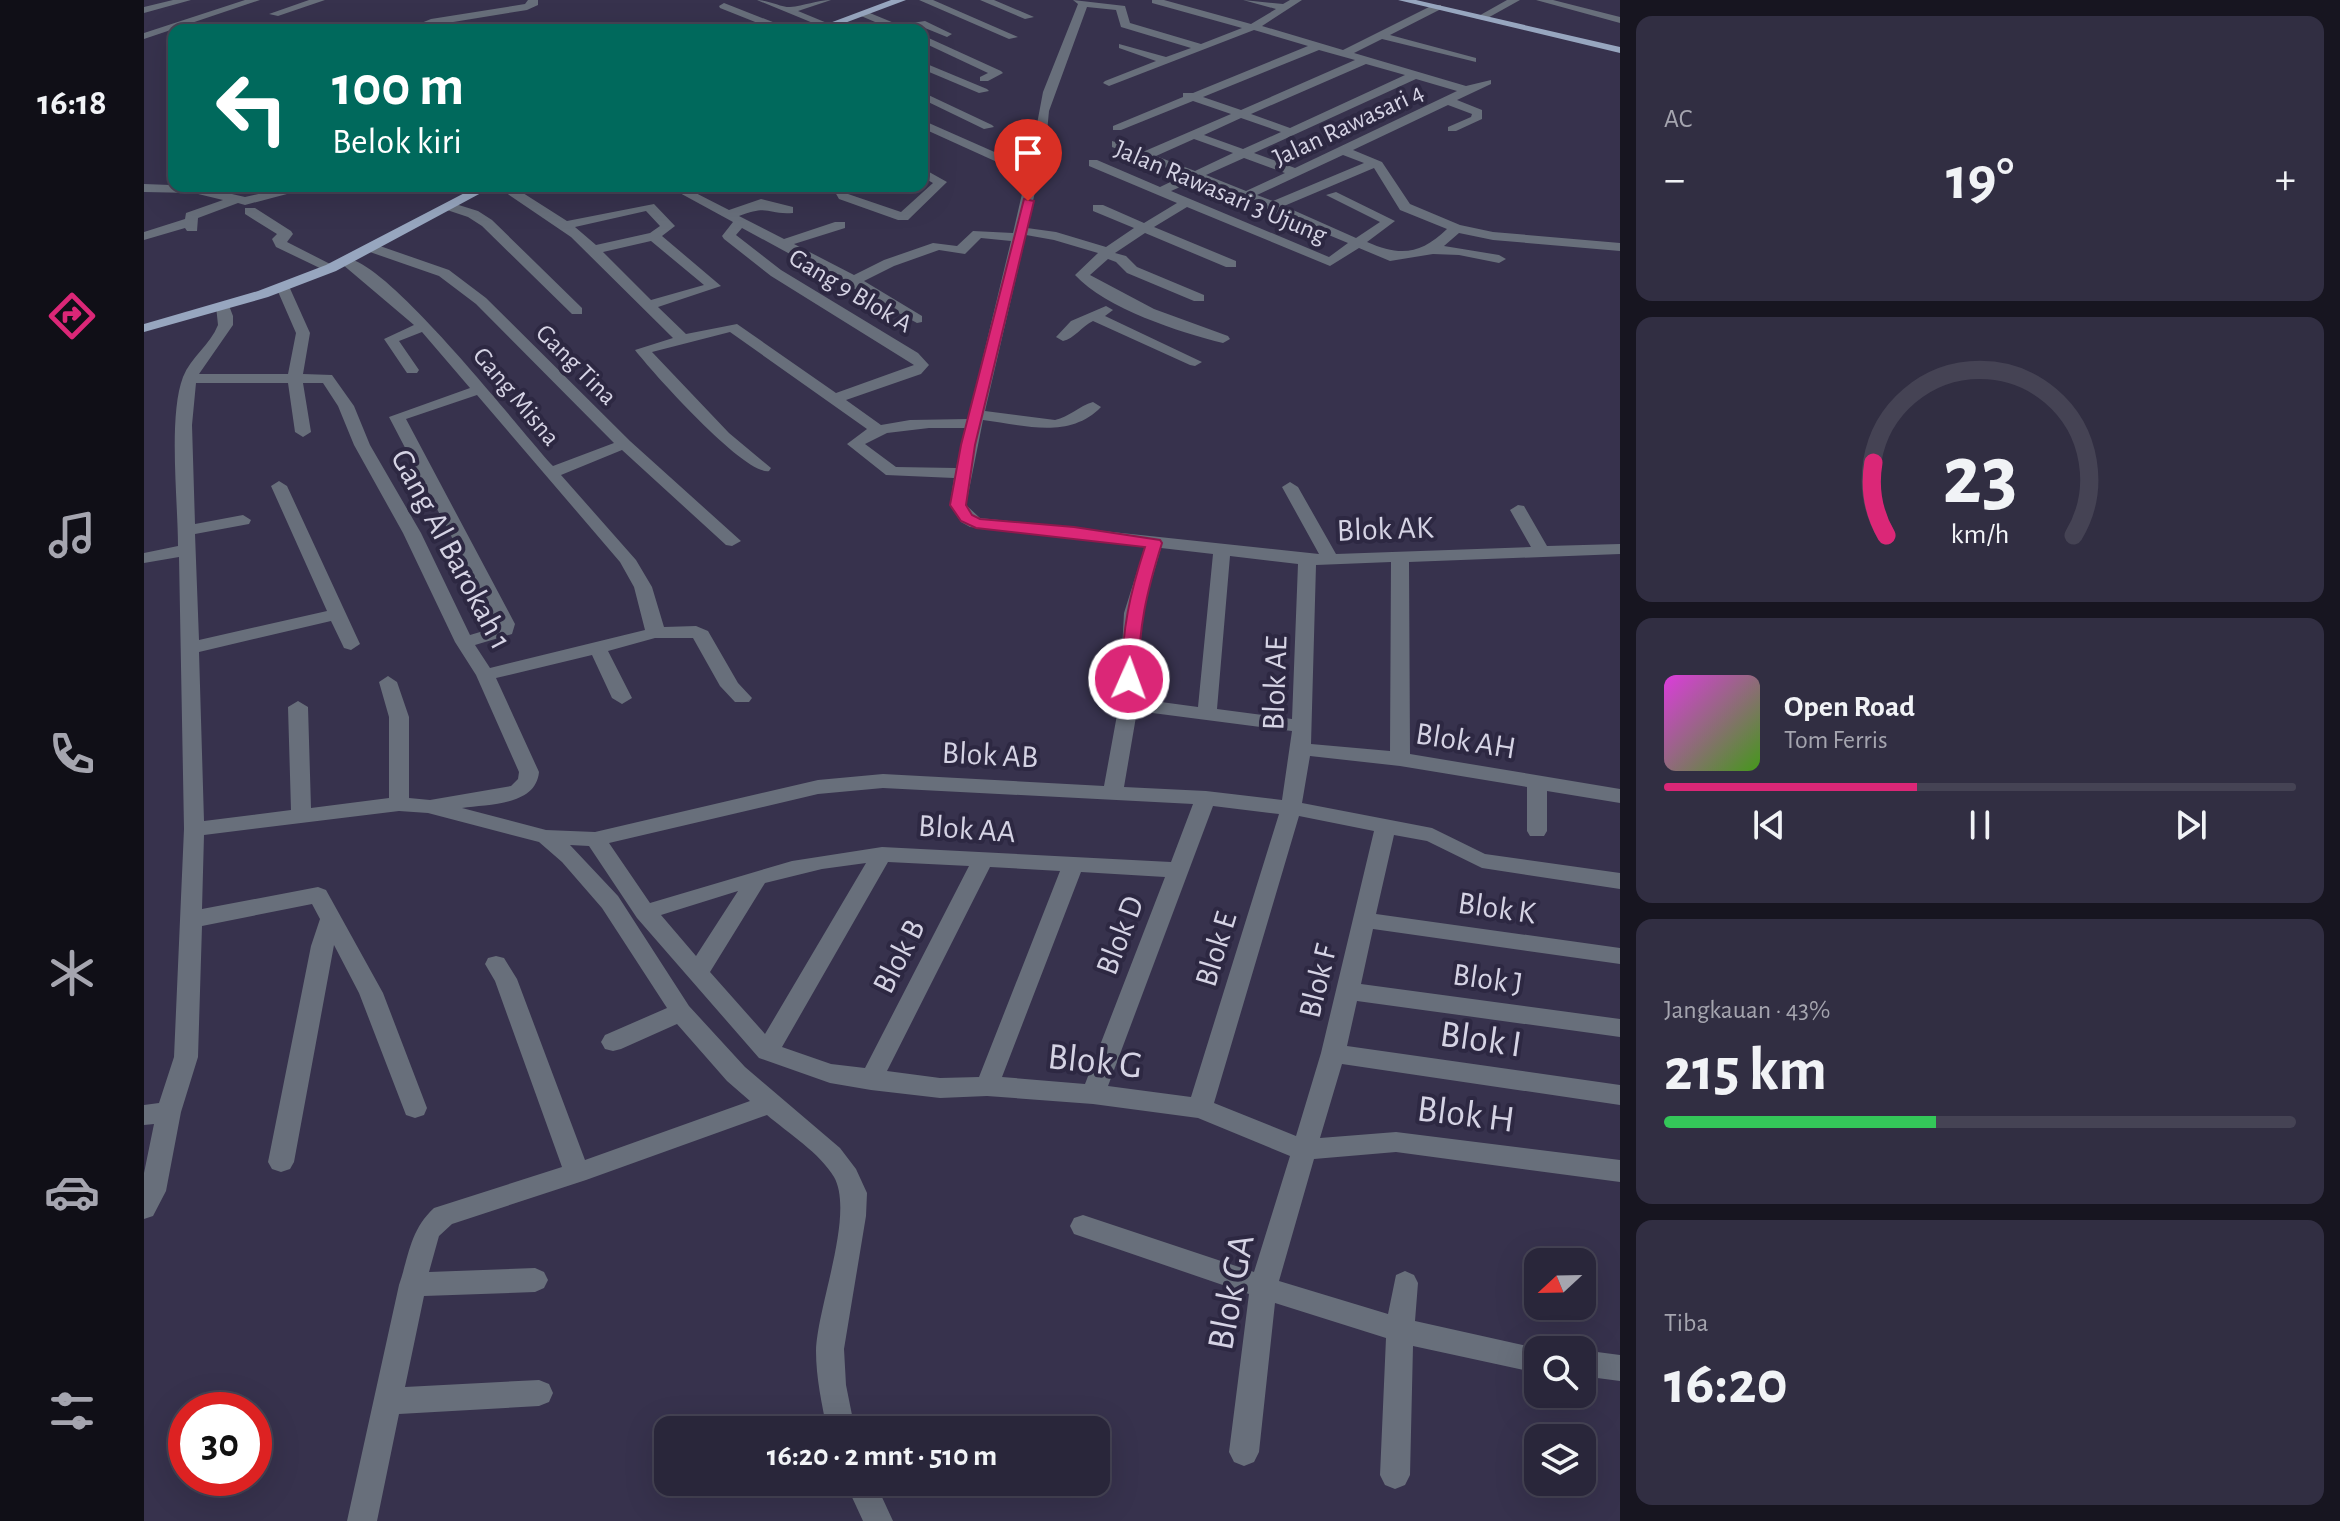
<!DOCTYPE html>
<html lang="id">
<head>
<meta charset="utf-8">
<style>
	:root { --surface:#29263a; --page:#312e42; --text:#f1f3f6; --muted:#a5a5af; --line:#454354; --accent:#db2777 }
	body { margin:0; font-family:"Alegreya Sans",sans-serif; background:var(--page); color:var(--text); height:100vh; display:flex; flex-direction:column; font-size:30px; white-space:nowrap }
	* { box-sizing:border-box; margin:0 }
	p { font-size:26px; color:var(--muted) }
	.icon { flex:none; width:44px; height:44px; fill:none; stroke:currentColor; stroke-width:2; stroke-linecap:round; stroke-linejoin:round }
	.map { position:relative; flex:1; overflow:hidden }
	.details { display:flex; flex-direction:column; gap:16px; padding:16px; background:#171520; width:720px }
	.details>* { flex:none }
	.banner { position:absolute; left:24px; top:24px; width:760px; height:168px; border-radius:16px; box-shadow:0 8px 32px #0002,0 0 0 2px var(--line); background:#00695c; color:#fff; overflow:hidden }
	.needle { width:52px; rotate:248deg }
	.tools { position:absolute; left:1380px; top:1248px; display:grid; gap:16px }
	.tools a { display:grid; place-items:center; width:72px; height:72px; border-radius:16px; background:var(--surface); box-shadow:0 8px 32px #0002,0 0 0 2px var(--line); font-size:40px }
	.speed { position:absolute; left:24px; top:1392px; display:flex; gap:16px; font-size:40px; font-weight:700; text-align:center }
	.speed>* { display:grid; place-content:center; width:104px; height:104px; border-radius:50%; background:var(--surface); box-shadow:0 8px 32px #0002,0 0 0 2px var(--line); line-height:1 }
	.speed .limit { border:12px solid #d22; background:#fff; color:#111 }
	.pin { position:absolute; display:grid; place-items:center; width:68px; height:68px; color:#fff; margin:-82px -34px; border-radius:50% 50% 50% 0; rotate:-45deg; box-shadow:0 0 8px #0007 }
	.pin .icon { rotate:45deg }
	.me { position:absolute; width:88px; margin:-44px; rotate:2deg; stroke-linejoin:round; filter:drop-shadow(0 0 6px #0008) }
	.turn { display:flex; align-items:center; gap:28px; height:168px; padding:0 32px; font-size:36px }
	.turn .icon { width:104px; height:104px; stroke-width:2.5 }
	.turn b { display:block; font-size:56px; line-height:68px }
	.big { font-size:60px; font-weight:600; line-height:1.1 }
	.details .card { flex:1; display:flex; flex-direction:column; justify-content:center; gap:12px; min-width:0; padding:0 28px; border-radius:16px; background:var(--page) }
	.details .dial { align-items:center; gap:0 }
	.dial svg { height:208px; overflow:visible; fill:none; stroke:var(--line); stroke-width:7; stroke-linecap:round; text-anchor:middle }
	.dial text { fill:var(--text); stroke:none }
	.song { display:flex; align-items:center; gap:24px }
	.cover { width:96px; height:96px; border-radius:12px; background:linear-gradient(135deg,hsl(300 70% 55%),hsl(100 70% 35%)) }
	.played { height:8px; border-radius:4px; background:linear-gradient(90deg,var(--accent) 40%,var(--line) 40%) }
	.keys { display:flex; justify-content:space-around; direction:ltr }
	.heat { display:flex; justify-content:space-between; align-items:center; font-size:44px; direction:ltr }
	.charge { height:12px; border-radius:6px; background:linear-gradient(90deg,#34c759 43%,var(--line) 0) }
	.trip { position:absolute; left:510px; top:1416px; width:456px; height:80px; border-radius:16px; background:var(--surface); box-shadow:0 8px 32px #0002,0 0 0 2px var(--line); font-weight:600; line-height:80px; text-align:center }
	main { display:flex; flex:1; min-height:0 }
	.dock { display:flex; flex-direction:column; width:144px; justify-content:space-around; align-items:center; background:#100f17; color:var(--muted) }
	.dock .icon { width:56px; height:56px }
	.dock .current { color:var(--accent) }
	.dock b { font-size:36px; color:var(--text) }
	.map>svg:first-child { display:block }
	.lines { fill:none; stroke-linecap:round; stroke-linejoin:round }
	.minor { fill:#686f7b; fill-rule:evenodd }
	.major { fill:#97a6bf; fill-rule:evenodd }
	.route { fill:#db2777; stroke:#8e194d; stroke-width:2 }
	.labels { text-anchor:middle; stroke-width:8; stroke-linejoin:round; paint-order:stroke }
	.far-street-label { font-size:26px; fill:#d5d3e4; stroke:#2d2842 }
	.street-label { font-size:32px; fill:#d5d3e4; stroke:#2d2842 }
	.near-street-label { font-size:38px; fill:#d5d3e4; stroke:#2d2842 }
</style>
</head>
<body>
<main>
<nav class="dock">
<b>16:18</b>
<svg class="icon current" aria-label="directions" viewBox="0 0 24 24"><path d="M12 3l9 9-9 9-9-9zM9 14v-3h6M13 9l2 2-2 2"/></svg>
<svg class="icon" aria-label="music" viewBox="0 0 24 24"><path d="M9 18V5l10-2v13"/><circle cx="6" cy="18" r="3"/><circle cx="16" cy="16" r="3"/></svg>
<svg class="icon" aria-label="phone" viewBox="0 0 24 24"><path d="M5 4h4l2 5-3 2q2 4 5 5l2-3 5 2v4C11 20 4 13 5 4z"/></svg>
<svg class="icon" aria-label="climate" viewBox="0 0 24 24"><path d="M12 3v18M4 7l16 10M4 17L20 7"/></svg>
<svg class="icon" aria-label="car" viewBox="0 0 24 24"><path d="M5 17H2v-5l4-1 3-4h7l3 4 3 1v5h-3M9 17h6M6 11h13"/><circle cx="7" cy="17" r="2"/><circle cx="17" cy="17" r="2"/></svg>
<svg class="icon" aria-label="filters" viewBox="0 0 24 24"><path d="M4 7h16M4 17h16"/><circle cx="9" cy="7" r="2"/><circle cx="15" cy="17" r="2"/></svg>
</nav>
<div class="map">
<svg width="1476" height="1521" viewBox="0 0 1476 1521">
	<rect width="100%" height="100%" fill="#37324d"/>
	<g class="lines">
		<path class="minor" d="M 29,0 L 47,0 L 0,13 L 0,7 Z
			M 101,0 L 116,0 L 0,39 L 0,33 Z
			M 165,0 L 181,0 L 134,16 L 125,14 Z
			M 384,0 L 394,0 L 394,5 L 383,10 L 260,30 L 287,19 L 381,4 Z
			M 613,0 C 625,0 636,7 646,7 C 660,6 673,0 687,0 L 654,11 L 700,30 L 686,30 Z
			M 775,0 L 789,0 L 874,37 L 865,39 Z
			M 836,0 L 850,0 L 890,17 L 881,19 Z
			M 929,0 L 981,6 L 986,23 L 1057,44 L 1098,28 L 1008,3 L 1008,0 L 1020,0 L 1107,24 L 1132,9 L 1099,0 L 1139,4 L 1146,0 L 1158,0 L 1118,26 L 1199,50 L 1289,5 L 1297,5 L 1297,9 L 1246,35 L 1332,58 L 1332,62 L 1238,39 L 1210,53 L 1322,86 L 1347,80 L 1347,84 L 1313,100 L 1338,110 L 1338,119 L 1312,131 L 1304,131 L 1304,127 L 1327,117 L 1328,114 L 1304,105 L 1209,150 L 1238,162 L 1266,204 L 1316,225 L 1349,232 L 1476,243 L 1476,251 L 1349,240 L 1315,233 L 1300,246 L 1355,255 L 1362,259 L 1355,263 L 1315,255 L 1289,254 L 1246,261 L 1215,248 L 1186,266 L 1043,207 L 1010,227 L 1092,261 L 1092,267 L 1082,267 L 1001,233 L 971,253 L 982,256 L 993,267 L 1060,295 L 1060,301 L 1050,301 L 983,273 L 972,262 L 964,259 L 946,275 L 1010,309 L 1084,336 L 1086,339 L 1079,343 C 1037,333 961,308 931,275 L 954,253 L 910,240 L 882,235 L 841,411 L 911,420 C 925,417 935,406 949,402 L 957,407 C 925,440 880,425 839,420 L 822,505 L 836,518 L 1175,554 L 1138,487 L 1146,482 L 1154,487 L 1192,554 L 1387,547 L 1366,510 L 1374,505 L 1380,506 L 1403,546 L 1476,544 L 1476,554 L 1265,562 L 1266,754 L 1476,789 L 1476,803 L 1403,791 L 1403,831 L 1400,836 L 1386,836 L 1383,831 L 1383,787 L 1256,766 L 1166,756 L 1158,803 L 1288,828 L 1341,854 L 1476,873 L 1476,889 L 1338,868 L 1283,841 L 1250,835 L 1232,914 L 1476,948 L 1476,964 L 1229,929 L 1217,984 L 1476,1019 L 1476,1037 L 1213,1001 L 1203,1046 L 1476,1085 L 1476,1105 L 1198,1064 L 1176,1138 L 1252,1132 L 1476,1160 L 1476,1182 L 1252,1152 L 1170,1159 L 1135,1281 L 1244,1314 L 1252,1275 L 1261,1271 L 1270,1275 L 1274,1283 L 1271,1321 L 1401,1350 L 1394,1350 L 1394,1373 L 1269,1346 L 1266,1475 L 1261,1485 L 1251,1489 L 1241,1485 L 1236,1475 L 1242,1338 L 1131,1303 L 1115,1452 L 1110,1462 L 1100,1466 L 1090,1462 L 1085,1452 L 1105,1294 L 930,1234 L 926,1226 L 930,1218 L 939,1215 L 1110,1272 L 1146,1156 L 1054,1118 L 949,1104 L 843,1096 L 796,1098 L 727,1090 L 686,1083 L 615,1058 L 493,918 L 445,846 L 426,845 L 474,896 L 545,1006 L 601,1067 L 696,1148 L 712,1169 L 723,1193 L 722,1216 L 700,1349 L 702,1385 L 711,1430 L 683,1430 C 678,1404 672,1378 672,1351 C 673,1307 711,1214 690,1177 C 676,1153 644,1133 623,1115 L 442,1180 L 308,1224 L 295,1236 L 285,1272 L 391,1268 L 400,1272 L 404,1280 L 400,1288 L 391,1292 L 280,1296 L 261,1387 L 395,1380 L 405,1384 L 409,1393 L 405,1402 L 395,1406 L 255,1414 L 233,1521 L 203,1521 L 255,1285 C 265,1256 266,1230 290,1208 L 418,1167 L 351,981 L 341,964 L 344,958 L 352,956 L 360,958 L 373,979 L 441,1160 L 606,1101 L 583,1081 L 533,1024 L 477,1049 L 469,1051 L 461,1049 L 457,1042 L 461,1035 L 523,1008 L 458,908 L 418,862 L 395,842 L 284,813 L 255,811 L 60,835 L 58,909 L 174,887 L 182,890 L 239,993 L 283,1108 L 280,1115 L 271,1118 L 262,1115 L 215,993 L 190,945 L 150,1162 L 146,1169 L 137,1172 L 128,1169 L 124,1162 L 167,946 L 176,919 L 168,904 L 58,926 L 54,1057 L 37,1112 L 22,1191 L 9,1216 L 0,1219 L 0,1173 L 10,1124 L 0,1125 L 0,1105 L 15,1103 L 30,1057 L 40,829 L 35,557 L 0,563 L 0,553 L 34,546 C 34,502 24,416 39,377 C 47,357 66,345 74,325 L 72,306 L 84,303 L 89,316 L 89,325 L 55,374 L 144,374 L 152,333 L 132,287 L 144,284 L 166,333 L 159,374 L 188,375 L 210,406 L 226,445 L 277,533 L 326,635 L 353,627 L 353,624 L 245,417 L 326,388 L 278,332 L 255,341 L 275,370 L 273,373 L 263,373 L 240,339 L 270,325 L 198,264 L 198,258 C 238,252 377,432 409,466 L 470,443 L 332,304 L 295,276 L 223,251 L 223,245 L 233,245 L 305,270 L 342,298 L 486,441 L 597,541 L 588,546 L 582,545 L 478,450 L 417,475 L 492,560 L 508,587 L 520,627 L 552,626 L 564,631 L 594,683 L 608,698 L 605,702 L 591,702 L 576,686 L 549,638 L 511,638 L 464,651 L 488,698 L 478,704 L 468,698 L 448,655 L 352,678 L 395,772 C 392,806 344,804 318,808 L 402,830 L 451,832 L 674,780 L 739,774 L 960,786 L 975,704 L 980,613 L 1001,546 L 826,527 L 817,522 L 806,505 L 810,478 L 742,475 L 703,444 L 723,429 L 586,332 L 508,352 L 585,433 L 627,468 L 625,471 C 601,476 508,372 491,350 L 529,338 L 427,237 L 352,186 L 368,186 L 423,221 L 510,204 L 531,226 L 518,236 L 577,286 L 514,307 L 542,334 L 593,324 L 692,393 L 770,365 L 627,276 L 580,239 L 578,236 L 589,222 L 523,186 L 538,186 L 585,210 L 617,199 L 649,207 L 649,213 C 623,215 626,204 595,216 L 640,239 L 691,222 L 701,222 L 701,228 L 650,244 L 710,275 L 740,260 L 789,243 L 813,246 L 829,231 L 869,233 L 888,150 L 864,161 L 853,162 L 778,128 L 778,120 L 855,154 L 890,140 L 899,92 L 934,4 ZM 943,7 L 972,10 L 977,27 L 1047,48 L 1022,57 L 975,44 L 975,48 L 1012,61 L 961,81 L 959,83 L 965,86 L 1110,30 L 1164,46 L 1049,93 L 1039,93 L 1039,97 L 969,126 L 969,130 L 977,130 L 1049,101 L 1087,114 L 1001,151 L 968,141 L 968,147 L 1041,175 L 1016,187 L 953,160 L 945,160 L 945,166 L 1033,203 L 1000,223 L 959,205 L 949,205 L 949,211 L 990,228 L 962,247 L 912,232 L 883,228 L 902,142 L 905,111 ZM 1175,50 L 1211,60 L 1097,110 L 1059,97 ZM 1222,64 L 1261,75 L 1146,128 L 1107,114 ZM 1272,79 L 1313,91 L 1151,168 L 1110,153 ZM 1097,118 L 1137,132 L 1099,149 L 1060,135 ZM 1050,139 L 1089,153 L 1051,171 L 1012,156 ZM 1199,155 L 1220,163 L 1129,201 L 1113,195 ZM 1100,158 L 1141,173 L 1102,191 L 1062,175 ZM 1230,168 L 1256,210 L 1303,229 C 1277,254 1257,257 1223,242 L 1251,221 L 1192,192 L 1182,195 L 1236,222 L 1212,238 L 1140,206 ZM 1052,180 L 1204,243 L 1185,257 L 1027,191 ZM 502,211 L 516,226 L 506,233 L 452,245 L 431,227 ZM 598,228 L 773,323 L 778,322 L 778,316 L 720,281 L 750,266 L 795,250 L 821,254 L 837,238 L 867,241 L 824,419 L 766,420 L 737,425 L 702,400 L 777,374 L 785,365 L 774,353 L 637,270 L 592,235 ZM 507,241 L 560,285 L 507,300 L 459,252 ZM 52,383 L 144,383 L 151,432 L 159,437 L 167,432 L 159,383 L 179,383 L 194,406 L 210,445 L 259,533 L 311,642 L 332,675 L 375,772 L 374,779 L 367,786 L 286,800 L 265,798 L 265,717 L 253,682 L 244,676 L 235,682 L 245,717 L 245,798 L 167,808 L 164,707 L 154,701 L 144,707 L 147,810 L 60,821 L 55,652 L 187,621 L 200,648 L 207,650 L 216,644 L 143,486 L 135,481 L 127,486 L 183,611 L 55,640 L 51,534 L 105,524 L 107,520 L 99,515 L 51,524 L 48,425 ZM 333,395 L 476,562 L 490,587 L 501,630 L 346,668 L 331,645 L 368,634 L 371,624 L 262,419 ZM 785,428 L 822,428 L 812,468 L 752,467 L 721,444 L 743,433 ZM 1017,548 L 1069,554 L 1054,707 L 995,699 L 998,613 ZM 1086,556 L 1154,564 L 1148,719 L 1073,709 ZM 1247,562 L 1246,751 L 1167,744 L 1172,565 ZM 993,711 L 1148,731 L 1138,800 L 1062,791 L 980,787 ZM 739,788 L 1049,804 L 1027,862 L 738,847 L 648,861 L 506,903 L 465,843 L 674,794 ZM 1069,806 L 1135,814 L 1047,1097 L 964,1086 ZM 1155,816 L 1230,831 L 1177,1053 L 1152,1136 L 1070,1103 ZM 744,862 L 825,866 L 721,1068 L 687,1064 L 638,1047 ZM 722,863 L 621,1034 L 566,972 L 621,883 L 678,869 ZM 846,867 L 916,871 L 835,1077 L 796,1078 L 743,1071 ZM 937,872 L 1021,877 L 941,1084 L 858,1077 ZM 594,891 L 552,956 L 517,915 Z
			M 1363,0 L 1376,0 L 1340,20 L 1331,18 Z
			M 1392,0 L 1409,0 L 1476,17 L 1476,23 Z
			M 580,3 L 644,28 L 645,30 L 631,30 L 576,8 L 575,6 Z
			M 721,11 L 755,25 L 781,21 L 808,34 L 803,37 L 776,26 L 750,30 L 717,16 L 716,14 Z
			M 484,26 L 490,30 L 479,30 Z
			M 778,35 L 857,71 L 859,73 L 844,81 L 836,81 L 836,77 L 844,73 L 778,42 Z
			M 778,62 L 843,89 L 845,91 L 835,93 L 778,69 Z
			M 778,92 L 848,125 L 850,127 L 840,129 L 778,99 Z
			M 778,168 L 803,182 L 764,220 L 754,220 L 695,199 L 691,192 L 696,186 L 709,186 L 704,194 L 757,212 L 789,183 L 778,177 Z
			M 0,184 L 53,186 L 101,197 L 150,186 L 173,186 L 101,205 L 94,203 L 54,218 L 53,231 L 43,231 L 41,228 L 0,240 L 0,232 L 41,219 L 42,213 L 79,200 L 50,193 L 0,192 Z
			M 305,202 L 334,211 L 348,220 L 438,308 L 438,314 L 428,314 L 338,226 L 324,217 L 300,209 L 299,206 Z
			M 101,208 L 111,208 L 147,231 L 149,234 L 143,242 L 194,268 L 182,271 L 132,247 L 128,239 L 133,234 L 101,214 Z
			M 962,306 L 969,310 L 961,316 L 1058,362 L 1051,366 L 1046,365 L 949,321 C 938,326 930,339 919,341 L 912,337 L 927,321 Z
			M 1438,1350 L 1476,1355 L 1476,1381 L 1438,1376 Z
			M 701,1482 L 731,1482 L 749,1521 L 719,1521 Z"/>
		<path class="major" d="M 747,0 L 762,0 L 682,30 L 667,30 Z
			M 1254,0 L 1272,0 L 1476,47 L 1476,53 Z
			M 334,186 L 350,186 L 192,271 L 124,297 L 0,332 L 0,324 L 114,291 L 182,265 Z"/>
	</g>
	<path class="route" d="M 880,199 L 890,201 L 831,445 L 822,505 L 828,515 L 836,519 L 930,527 L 1016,540 L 1018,543 C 1002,594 995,626 994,679 L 985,684 L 977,679 C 979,627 985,596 1001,547 L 832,528 L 817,521 L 806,505 L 817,445 Z"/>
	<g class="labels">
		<g class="far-street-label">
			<text transform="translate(1204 124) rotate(-25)" y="9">Jalan Rawasari 4</text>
			<text transform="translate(1077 191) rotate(23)" y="9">Jalan Rawasari 3 Ujung</text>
			<text transform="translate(707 290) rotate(31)" y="9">Gang 9 Blok A</text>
			<text transform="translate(433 364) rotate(45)" y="9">Gang Tina</text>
			<text transform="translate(373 396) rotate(50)" y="9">Gang Misna</text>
		</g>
		<g class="street-label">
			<text transform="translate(1241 528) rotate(-2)" y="11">Blok AK</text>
			<text transform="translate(308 549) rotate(62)" y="11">Gang Al Barokah 1</text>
			<text transform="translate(1130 683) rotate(-88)" y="11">Blok AE</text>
			<text transform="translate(1322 740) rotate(9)" y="11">Blok AH</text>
			<text transform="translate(846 754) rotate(3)" y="11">Blok AB</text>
			<text transform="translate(823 828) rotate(4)" y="11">Blok AA</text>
			<text transform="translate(1353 907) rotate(8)" y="11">Blok K</text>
			<text transform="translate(975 935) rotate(-69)" y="11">Blok D</text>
			<text transform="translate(1071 949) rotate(-73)" y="11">Blok E</text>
			<text transform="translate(754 956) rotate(-63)" y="11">Blok B</text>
			<text transform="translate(1344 978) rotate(8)" y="11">Blok J</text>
			<text transform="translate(1173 981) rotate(-76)" y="11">Blok F</text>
		</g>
		<g class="near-street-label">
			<text transform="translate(1337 1038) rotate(8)" y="13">Blok I</text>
			<text transform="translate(951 1060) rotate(6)" y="13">Blok G</text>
			<text transform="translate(1322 1113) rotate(7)" y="13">Blok H</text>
			<text transform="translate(1086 1292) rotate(-79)" y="13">Blok GA</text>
		</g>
	</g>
</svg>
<div class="tools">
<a><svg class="needle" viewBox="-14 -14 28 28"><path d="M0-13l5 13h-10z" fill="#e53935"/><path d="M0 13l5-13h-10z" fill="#a5a5af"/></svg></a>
<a><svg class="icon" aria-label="search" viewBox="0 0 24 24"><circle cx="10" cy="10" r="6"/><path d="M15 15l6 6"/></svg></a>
<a><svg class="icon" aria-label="layers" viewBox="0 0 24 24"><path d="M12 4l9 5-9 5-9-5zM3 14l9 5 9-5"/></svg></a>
</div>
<div class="speed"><div class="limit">30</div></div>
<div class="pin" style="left:884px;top:201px;background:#d93025"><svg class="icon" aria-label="arrive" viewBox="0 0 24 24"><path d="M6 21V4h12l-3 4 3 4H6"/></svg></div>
<svg class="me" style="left:985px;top:679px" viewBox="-20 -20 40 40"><circle r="17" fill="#db2777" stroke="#fff" stroke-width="3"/><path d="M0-11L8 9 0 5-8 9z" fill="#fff"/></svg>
<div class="trip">16:20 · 2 mnt · 510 m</div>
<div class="banner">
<div class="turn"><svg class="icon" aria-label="left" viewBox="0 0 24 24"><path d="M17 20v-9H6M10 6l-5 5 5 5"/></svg><div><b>100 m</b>Belok kiri</div></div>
</div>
</div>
<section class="details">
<div class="card"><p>AC</p>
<div class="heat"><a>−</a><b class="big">19°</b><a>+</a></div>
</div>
<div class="card dial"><svg viewBox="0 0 100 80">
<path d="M14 69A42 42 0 1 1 86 69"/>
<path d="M14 69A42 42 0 0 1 9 41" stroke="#db2777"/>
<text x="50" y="56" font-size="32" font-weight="700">23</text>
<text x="50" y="72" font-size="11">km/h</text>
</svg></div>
<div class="card">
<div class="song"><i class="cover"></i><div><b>Open Road</b><p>Tom Ferris</p></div></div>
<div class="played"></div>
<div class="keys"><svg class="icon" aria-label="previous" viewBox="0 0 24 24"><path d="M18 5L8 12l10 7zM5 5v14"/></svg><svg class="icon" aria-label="pause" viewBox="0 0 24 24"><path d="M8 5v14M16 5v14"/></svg><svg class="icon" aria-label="next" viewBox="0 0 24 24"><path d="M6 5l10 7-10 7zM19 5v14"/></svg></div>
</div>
<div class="card"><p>Jangkauan · 43%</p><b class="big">215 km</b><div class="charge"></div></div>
<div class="card"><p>Tiba</p><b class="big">16:20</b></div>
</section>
</main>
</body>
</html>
